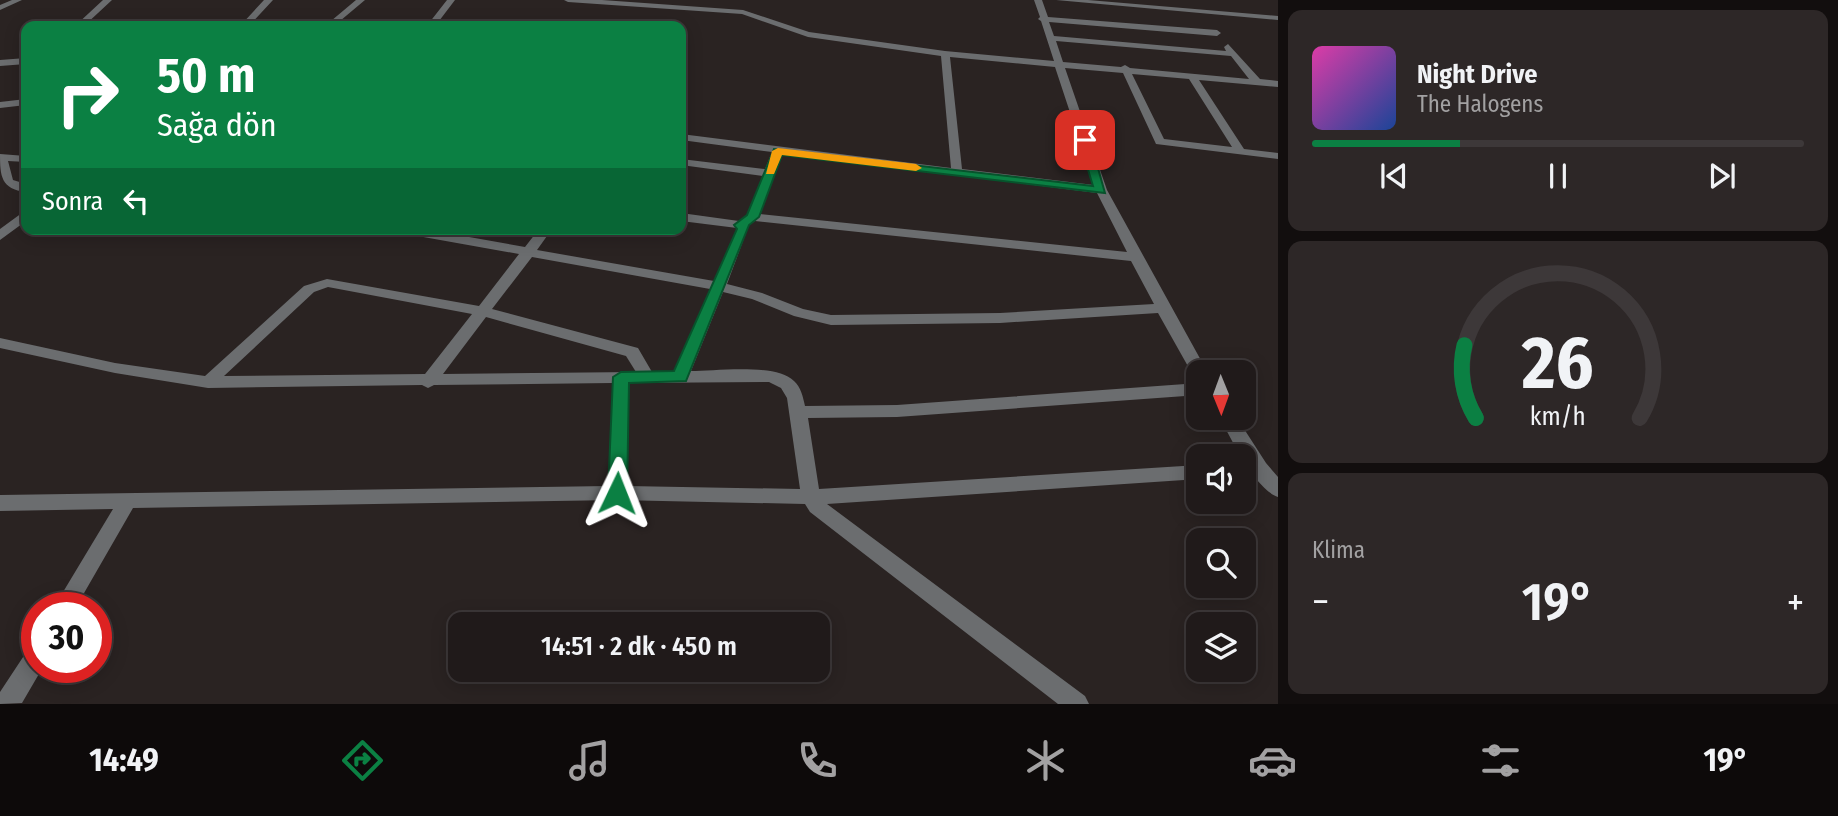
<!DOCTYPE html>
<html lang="tr">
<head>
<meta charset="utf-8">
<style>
	:root { --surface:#201a1a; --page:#2d2727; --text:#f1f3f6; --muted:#a2a1a2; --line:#3d3839; --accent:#0b8043 }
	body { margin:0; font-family:"Fira Sans Condensed",sans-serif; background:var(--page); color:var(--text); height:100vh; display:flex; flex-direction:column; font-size:26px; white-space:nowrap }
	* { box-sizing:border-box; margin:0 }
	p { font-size:23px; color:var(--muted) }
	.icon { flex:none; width:38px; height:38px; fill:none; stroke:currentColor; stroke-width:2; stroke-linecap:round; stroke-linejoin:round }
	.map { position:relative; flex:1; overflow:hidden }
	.drawer { display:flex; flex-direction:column; gap:10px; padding:10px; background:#120e0e; width:560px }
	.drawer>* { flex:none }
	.hud { position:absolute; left:21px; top:21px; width:665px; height:214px; border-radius:14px; box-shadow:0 4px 18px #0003,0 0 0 2px var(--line); background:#0b8043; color:#fff; overflow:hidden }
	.needle { width:46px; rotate:179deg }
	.buttons { position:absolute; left:1186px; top:360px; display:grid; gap:14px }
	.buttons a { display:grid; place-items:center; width:70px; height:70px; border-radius:14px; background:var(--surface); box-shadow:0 4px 18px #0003,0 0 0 2px var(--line); font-size:35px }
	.speed { position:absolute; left:21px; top:592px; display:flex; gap:14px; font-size:35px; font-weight:700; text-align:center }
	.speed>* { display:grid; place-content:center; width:91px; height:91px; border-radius:50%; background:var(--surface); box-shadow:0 4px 18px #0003,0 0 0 2px var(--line); line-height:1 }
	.speed .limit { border:10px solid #d22; background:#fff; color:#111 }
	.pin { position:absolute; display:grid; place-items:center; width:60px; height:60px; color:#fff; margin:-30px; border-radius:14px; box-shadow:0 4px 10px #0006 }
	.me { position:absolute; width:77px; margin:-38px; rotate:2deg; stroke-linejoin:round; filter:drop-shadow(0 0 5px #0008) }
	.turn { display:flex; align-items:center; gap:24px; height:147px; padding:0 21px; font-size:32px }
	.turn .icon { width:91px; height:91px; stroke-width:2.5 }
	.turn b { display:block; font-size:49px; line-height:60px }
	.then { display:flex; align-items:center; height:66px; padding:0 21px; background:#0003; gap:14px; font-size:26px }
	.big { font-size:52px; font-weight:600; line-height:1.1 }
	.drawer .tile { flex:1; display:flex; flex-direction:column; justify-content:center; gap:10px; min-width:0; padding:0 24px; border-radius:14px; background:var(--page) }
	.drawer .dial { align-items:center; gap:0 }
	.dial svg { height:182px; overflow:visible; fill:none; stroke:var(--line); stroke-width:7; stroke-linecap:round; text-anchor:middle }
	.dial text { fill:var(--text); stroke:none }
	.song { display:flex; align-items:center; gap:21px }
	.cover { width:84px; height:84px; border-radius:10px; background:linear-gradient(135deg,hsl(320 70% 55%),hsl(220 70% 35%)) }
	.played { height:7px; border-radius:4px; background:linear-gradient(90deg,var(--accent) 30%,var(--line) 30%) }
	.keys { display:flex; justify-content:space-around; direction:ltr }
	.heat { display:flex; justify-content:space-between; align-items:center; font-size:38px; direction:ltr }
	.trip { position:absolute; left:448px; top:612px; width:382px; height:70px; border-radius:14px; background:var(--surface); box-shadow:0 4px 18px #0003,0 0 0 2px var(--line); font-weight:600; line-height:70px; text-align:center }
	.tabs { display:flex; height:112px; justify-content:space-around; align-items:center; background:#0d0a0a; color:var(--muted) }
	.tabs .icon { width:49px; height:49px }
	.tabs .on { color:var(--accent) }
	.tabs b { font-size:32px; color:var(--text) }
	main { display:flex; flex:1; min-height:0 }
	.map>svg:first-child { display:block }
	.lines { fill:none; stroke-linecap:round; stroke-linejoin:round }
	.minor { fill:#6b6d6f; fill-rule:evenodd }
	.tertiary { fill:#6b6d6f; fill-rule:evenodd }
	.route { fill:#0b8043; stroke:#07532c; stroke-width:2 }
	.slow { fill:#f59e0b }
</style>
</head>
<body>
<main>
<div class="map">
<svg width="1278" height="704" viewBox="0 0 1278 704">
	<rect width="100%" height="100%" fill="#2a2322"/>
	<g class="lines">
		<path class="minor" d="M 12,0 L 22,0 L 0,10 L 0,5 Z
			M 103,0 L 112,0 L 84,26 L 75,26 Z
			M 356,0 L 365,0 L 334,26 L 325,26 Z
			M 447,0 L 455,0 L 436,25 L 430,25 L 429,23 Z
			M 564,0 L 602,0 L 743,10 L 809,32 L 945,51 L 1054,61 L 1041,21 L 1038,19 L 1040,17 L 1034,0 L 1042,0 L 1048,17 L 1217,30 L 1221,33 L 1217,36 L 1049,22 L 1054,36 L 1226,51 L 1224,47 L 1228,44 L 1260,79 L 1278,81 L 1278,87 L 1199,80 L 1244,149 L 1278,153 L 1278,159 L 1156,144 L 1123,73 L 1065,68 L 1107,190 L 1208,373 L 1199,373 L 1199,378 L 1194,377 L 1158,313 L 1000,323 L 831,325 L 794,316 L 752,299 L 723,292 L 691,371 C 715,371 776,363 794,381 C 801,387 803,397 805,406 L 897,405 L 1199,383 L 1199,395 L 897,417 L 808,418 L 819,489 L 1199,465 L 1199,479 L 827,504 L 1085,696 L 1089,704 L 1058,704 L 810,512 L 805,504 L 617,500 L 133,508 L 76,607 L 54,607 L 113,509 L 0,511 L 0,495 L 608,486 L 613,383 L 434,385 L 428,388 L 422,385 L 208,388 L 115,373 L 0,348 L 0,338 L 115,363 L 205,376 L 304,286 L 327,279 L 479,306 L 519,254 L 401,233 L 395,229 L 424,229 L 525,247 L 539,229 L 552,229 L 537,250 L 714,281 L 737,228 L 681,221 L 681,213 L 739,221 L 747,215 L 763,176 L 681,165 L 681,159 L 765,169 L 772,152 L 681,140 L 681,134 L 951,168 L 941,56 L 808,37 L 742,14 L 568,2 ZM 1056,41 L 1231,56 L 1249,79 L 1130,68 L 1125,65 L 1121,67 L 1063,62 ZM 950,57 L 1055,67 L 1094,185 L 962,169 ZM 1132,74 L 1189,79 L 1232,147 L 1164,139 ZM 783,153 L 1097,193 L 1127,252 L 760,214 ZM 755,221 L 1131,261 L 1154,304 L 1000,313 L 831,315 L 803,309 L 762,293 L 727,284 L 749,225 ZM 532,257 L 710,289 L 674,371 L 652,372 L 638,348 L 492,309 ZM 328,287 L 472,314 L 425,374 L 224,376 L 314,292 ZM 486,317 L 626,356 L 636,372 L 443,374 ZM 769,382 L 781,388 L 787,398 L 800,489 L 627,486 L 629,383 Z
			M 1056,0 L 1088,0 L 1278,16 L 1278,20 Z
			M 26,58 L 26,64 L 0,66 L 0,60 Z
			M 26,99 L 26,105 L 0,108 L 0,102 Z
			M 0,154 L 26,156 L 26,162 L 8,161 L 13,180 L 26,184 L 26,192 C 1,189 0,176 0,154 Z
			M 1220,418 L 1237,418 L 1266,463 L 1278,477 L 1278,497 C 1256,490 1231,439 1220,418 Z
			M 37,645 L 37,667 L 43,667 L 22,703 L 0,704 L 0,692 L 29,648 Z"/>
		<path class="tertiary" d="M 264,0 L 273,0 L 249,26 L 240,26 Z
			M 26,210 L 26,221 L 0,240 L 0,229 Z"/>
	</g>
	<path class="route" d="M 1085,137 L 1090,140 L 1105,193 L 782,155 L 759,217 L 749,225 L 686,381 L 629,383 L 627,493 L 624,498 L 610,498 L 608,493 L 613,377 L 621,372 L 674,371 L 737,229 L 734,225 L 747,215 L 774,149 L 1093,186 L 1079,140 Z"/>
	<path class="slow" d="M 778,148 L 916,164 L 922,168 L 916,171 L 782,155 L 774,174 L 766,174 L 772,151 Z"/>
</svg>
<div class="buttons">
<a><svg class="needle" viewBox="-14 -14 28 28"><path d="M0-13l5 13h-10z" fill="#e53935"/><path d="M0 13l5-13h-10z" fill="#a2a1a2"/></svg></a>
<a><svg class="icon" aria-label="sound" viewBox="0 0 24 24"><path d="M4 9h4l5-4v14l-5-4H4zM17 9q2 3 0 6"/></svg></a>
<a><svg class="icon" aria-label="search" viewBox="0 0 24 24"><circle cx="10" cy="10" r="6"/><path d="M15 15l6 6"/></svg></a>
<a><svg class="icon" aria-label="layers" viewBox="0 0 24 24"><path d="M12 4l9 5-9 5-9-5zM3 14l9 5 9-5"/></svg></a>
</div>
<div class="speed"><div class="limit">30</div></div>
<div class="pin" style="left:1085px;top:140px;background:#d93025"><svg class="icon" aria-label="arrive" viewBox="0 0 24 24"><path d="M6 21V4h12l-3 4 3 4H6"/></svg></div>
<svg class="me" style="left:617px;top:493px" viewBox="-20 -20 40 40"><path d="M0-17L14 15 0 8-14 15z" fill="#0b8043" stroke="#fff" stroke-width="4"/></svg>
<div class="trip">14:51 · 2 dk · 450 m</div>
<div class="hud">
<div class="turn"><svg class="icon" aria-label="right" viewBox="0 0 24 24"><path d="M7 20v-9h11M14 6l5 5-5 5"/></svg><div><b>50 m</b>Sağa dön</div></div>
<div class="then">Sonra<svg class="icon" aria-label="left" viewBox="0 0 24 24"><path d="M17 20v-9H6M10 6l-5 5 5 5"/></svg></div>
</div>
</div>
<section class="drawer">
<div class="tile">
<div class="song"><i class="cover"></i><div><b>Night Drive</b><p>The Halogens</p></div></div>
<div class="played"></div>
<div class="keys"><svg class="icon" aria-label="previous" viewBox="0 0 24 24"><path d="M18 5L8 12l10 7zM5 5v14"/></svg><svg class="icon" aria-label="pause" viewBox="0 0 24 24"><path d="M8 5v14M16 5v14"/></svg><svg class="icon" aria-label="next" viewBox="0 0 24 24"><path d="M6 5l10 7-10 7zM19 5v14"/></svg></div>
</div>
<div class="tile dial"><svg viewBox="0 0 100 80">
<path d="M14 69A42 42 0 1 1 86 69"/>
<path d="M14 69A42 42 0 0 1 9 37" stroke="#0b8043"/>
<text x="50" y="56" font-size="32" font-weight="700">26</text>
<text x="50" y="72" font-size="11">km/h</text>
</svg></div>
<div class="tile"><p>Klima</p>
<div class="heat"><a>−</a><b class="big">19°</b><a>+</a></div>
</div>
</section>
</main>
<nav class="tabs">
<b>14:49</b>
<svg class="icon on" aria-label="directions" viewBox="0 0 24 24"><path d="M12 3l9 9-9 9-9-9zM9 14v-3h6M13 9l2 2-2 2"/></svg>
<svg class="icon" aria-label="music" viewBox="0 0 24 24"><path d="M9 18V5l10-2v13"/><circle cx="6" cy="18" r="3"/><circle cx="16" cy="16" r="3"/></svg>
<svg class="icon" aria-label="phone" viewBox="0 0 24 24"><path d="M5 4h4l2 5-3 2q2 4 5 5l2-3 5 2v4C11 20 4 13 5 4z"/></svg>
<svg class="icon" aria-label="climate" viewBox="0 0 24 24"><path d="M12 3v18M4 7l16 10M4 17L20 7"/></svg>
<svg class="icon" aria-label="car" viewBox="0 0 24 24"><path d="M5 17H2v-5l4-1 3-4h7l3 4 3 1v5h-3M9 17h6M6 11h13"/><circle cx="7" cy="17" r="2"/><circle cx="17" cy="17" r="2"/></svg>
<svg class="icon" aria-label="filters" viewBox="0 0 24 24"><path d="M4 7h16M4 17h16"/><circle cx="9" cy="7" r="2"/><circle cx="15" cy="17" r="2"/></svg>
<b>19°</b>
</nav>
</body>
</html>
